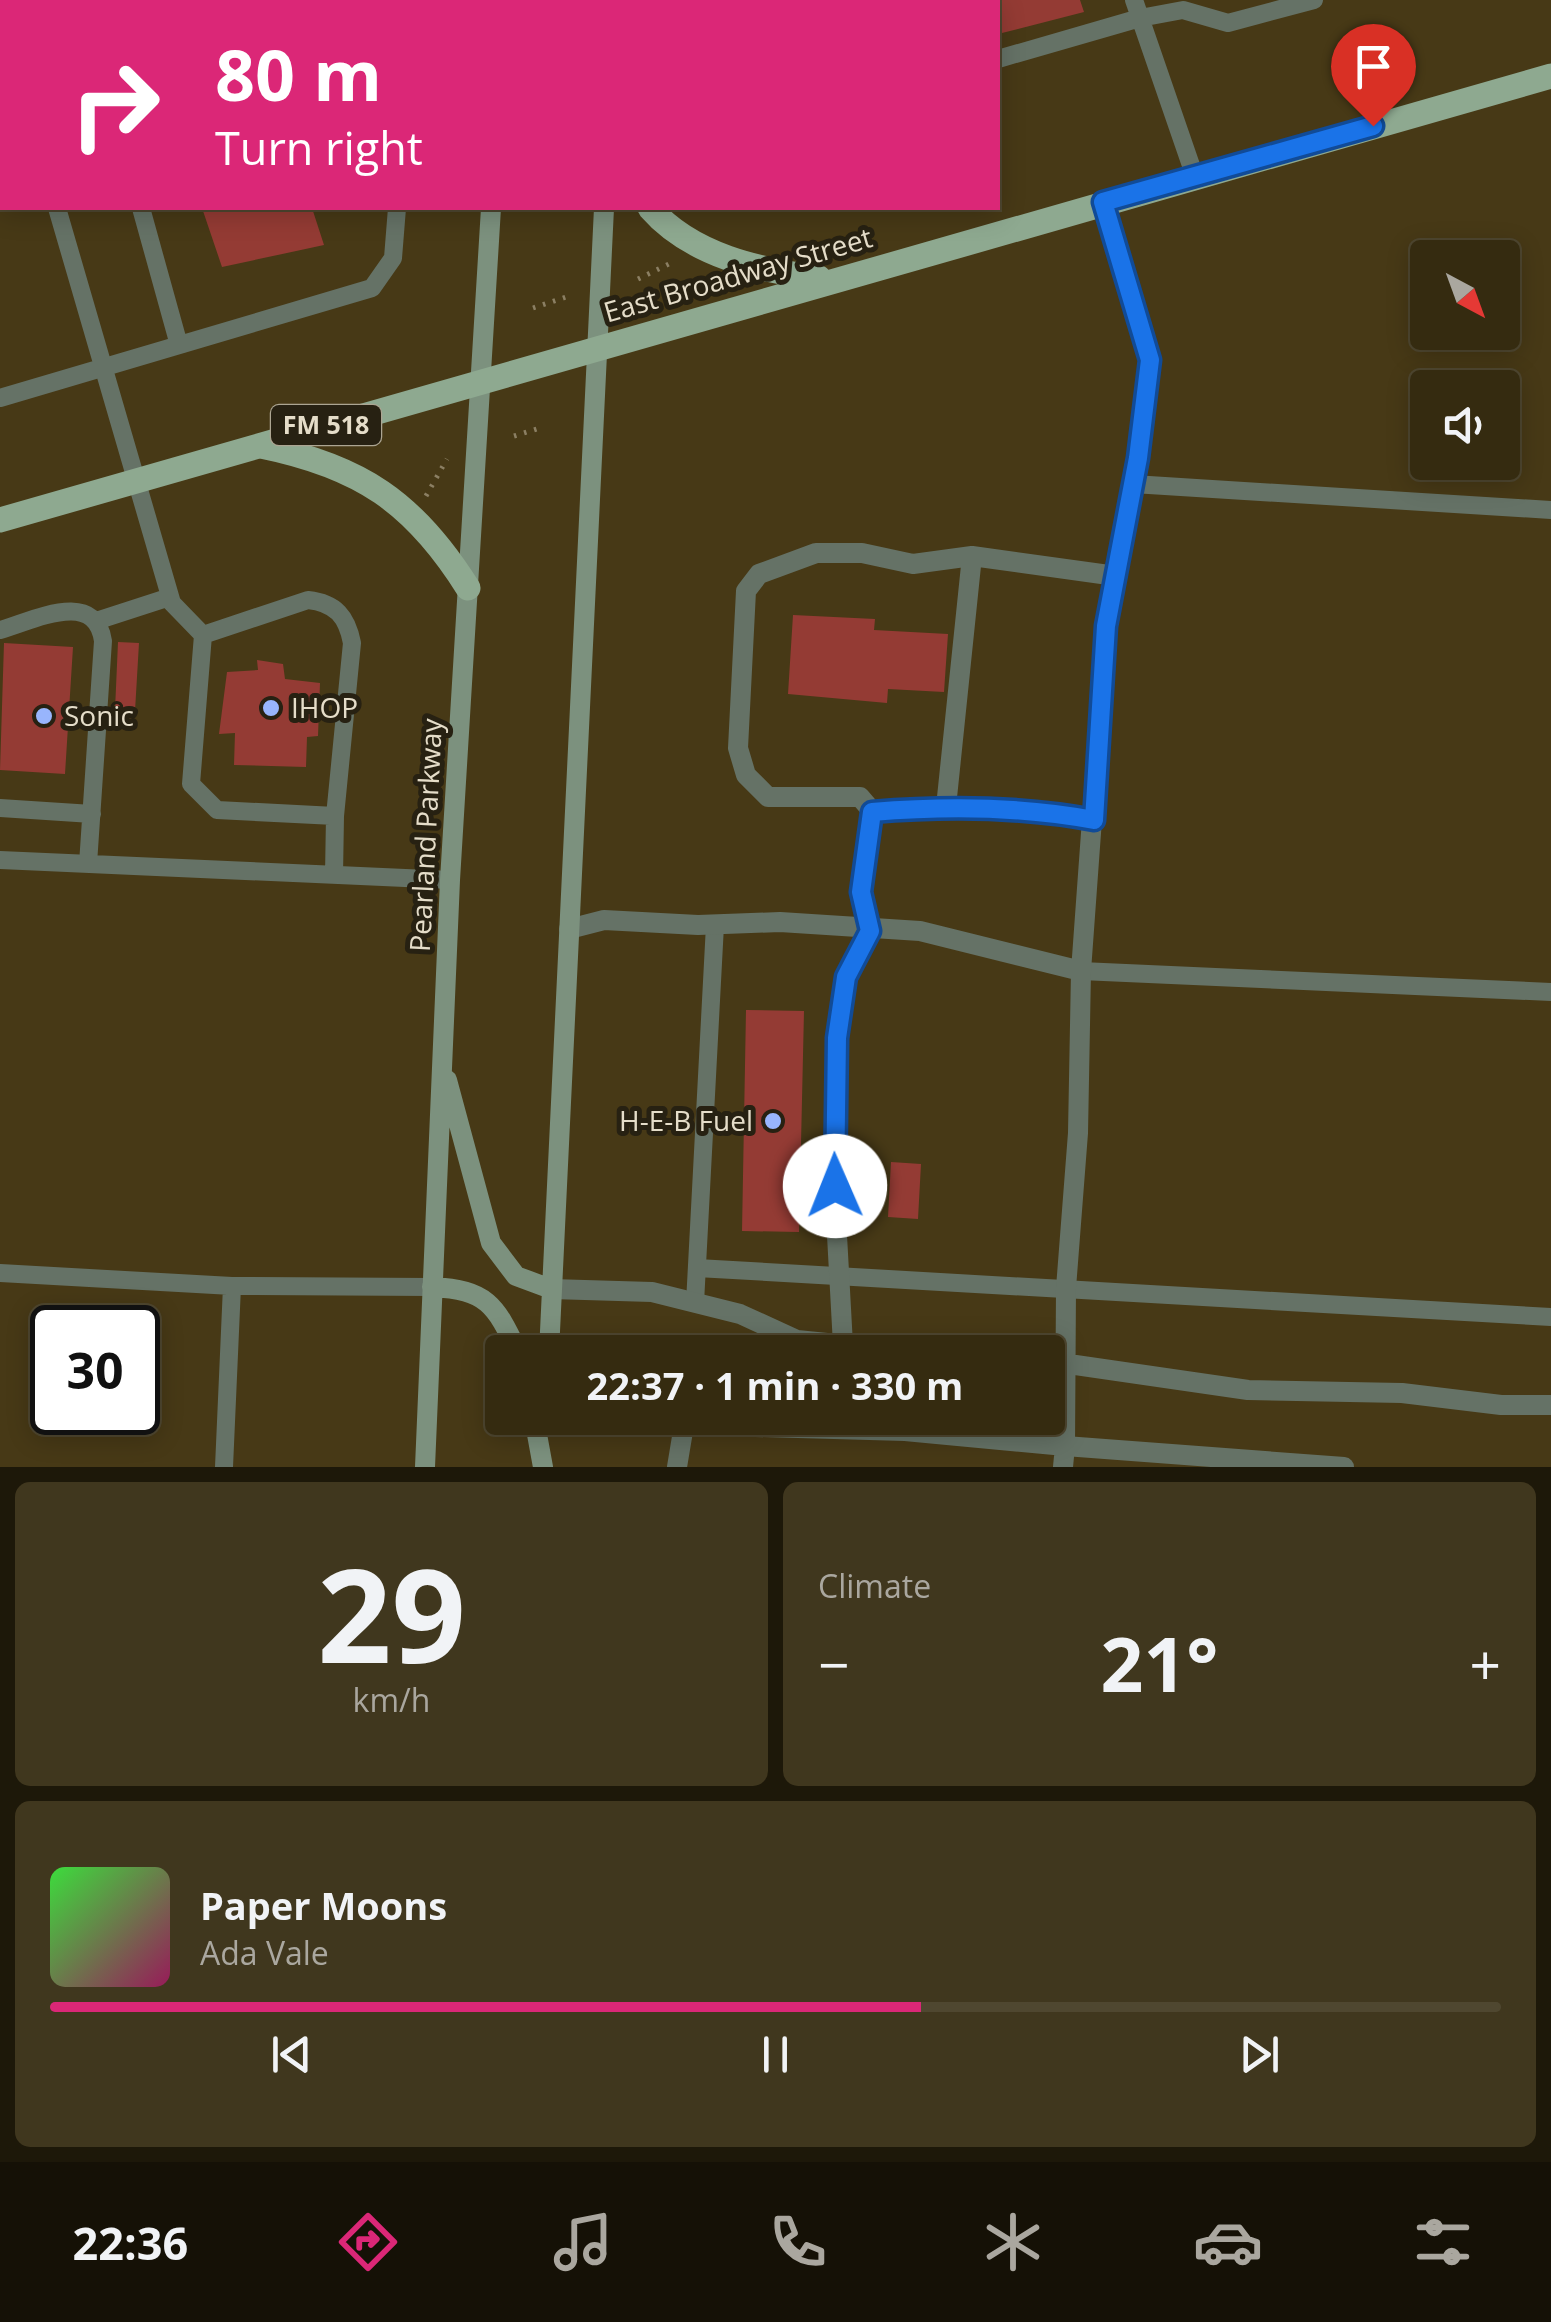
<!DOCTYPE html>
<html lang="en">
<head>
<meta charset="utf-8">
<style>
	:root { --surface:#352b10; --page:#40371e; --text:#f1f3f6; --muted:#aaa79f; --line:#4f4730; --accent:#db2777 }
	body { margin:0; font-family:"Open Sans",sans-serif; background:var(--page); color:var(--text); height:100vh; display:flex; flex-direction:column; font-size:38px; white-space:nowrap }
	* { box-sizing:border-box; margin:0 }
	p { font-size:32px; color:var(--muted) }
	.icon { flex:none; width:55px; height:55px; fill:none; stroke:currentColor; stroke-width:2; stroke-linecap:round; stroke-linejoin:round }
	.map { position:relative; height:1467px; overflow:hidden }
	.side { display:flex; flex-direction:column; gap:15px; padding:15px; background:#1d1809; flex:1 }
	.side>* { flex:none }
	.hud { position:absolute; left:0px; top:0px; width:1000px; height:210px; box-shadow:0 5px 25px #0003,0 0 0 2px var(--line); background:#db2777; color:#fff; overflow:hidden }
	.needle { width:65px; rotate:139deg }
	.buttons { position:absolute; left:1410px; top:240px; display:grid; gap:20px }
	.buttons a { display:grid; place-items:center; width:110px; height:110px; border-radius:10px; background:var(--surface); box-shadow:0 5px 25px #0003,0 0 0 2px var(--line); font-size:50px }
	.speed { position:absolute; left:30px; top:1305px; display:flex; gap:20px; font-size:50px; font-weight:700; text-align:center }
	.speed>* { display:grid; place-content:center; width:130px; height:130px; border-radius:50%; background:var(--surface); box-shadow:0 5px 25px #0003,0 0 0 2px var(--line); line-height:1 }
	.speed .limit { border:5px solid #111; border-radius:15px; background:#fff; color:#111 }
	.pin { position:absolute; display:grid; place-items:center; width:85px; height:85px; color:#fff; margin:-102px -42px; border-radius:50% 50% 50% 0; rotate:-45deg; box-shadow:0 0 10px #0007 }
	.pin .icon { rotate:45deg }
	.me { position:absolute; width:110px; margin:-55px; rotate:359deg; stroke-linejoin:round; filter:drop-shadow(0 0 8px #0008) }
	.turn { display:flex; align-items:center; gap:35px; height:210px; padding:0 50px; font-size:45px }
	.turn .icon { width:130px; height:130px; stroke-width:2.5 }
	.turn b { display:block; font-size:70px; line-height:85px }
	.big { font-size:75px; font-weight:700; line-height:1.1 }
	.side .tile { flex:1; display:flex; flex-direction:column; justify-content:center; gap:15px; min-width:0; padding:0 35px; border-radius:15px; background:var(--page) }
	.side .dial { align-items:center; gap:0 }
	.dial b { font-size:130px; line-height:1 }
	.song { display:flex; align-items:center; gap:30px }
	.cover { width:120px; height:120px; border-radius:15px; background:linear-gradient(135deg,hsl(120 70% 55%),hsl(330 70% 35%)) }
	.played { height:10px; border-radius:5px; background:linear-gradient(90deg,var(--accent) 60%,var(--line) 60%) }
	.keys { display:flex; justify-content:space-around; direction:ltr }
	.heat { display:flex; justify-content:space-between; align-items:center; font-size:55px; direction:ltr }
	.side .tiles { flex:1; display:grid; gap:15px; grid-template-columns:1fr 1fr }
	.tile:last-child { grid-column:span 2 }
	.trip { position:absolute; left:485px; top:1335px; width:580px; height:100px; border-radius:10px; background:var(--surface); box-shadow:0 5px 25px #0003,0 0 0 2px var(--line); font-weight:700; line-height:100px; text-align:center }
	.tabs { display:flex; height:160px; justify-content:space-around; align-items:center; background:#151106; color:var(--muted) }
	.tabs .icon { width:70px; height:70px }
	.tabs .active { color:var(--accent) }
	.tabs b { font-size:45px; color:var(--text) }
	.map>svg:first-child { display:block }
	.building { fill:#943b34 }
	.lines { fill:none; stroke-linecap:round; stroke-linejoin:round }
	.path { stroke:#8b7f63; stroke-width:5; stroke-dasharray:2.5 8; stroke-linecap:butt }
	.lane { stroke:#657266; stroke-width:18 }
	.street { stroke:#657266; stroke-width:20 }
	.secondary { stroke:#7c917e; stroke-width:20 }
	.primary { stroke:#8ea990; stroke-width:25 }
	.route-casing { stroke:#114b97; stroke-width:25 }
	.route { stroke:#1a73e8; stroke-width:18 }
	.poi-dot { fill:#98b5fd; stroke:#272112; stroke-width:4 }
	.labels { text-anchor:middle; stroke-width:10; stroke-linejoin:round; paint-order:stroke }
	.shield { fill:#272112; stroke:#aca592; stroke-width:2.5 }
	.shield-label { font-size:25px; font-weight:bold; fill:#e5ddc9 }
	.street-label { font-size:28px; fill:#e5ddc9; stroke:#272112 }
	.poi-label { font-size:28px; fill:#e5ddc9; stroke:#272112; text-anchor:start }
</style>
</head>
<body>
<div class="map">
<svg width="1551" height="1467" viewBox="0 0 1551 1467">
	<rect width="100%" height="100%" fill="#473916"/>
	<path class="building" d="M 998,0 L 1080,0 L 1084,12 L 998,34 Z
		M 202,208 L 312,208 L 324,245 L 222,267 Z
		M 793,615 L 875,619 L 874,630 L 948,634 L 944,692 L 888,689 L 887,703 L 788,694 Z
		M 118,642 L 139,643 L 135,711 L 115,710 Z
		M 4,643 L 73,647 L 65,774 L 0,770 Z
		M 257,660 L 283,664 L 285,679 L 320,683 L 318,736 L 307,737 L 306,767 L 234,765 L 235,733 L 219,734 L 227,672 L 258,670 Z
		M 746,1010 L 804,1011 L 799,1232 L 742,1231 Z
		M 891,1162 L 921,1164 L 918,1219 L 888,1217 Z
		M 46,1346 L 52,1346 L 52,1388 L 44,1388 Z"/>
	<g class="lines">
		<path class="path" d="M 638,279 L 675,261
			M 533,308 L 569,296
			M 514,436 L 540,428
			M 426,496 L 447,459"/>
		<path class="lane" d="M 763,0 L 763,2
			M 827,0 L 827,2
			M 1134,0 L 1195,177
			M 41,2 L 49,0
			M 361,2 L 369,0
			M 411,2 L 412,0
			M 0,18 L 2,26
			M 998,59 L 1140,18 L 1183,10 L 1228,23 L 1314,0
			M 57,208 L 172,603 L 203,635 L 191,784 L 217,810 L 335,816 L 334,875
			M 141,208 L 179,345
			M 0,398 L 372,288 L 393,258 L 397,208
			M 1133,484 L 1551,510
			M 96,621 L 170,597
			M 0,630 C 33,621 95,588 103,641 L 88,864
			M 203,635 L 308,600 C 336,603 347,617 352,643 L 335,816
			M 0,808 L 92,814
			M 0,860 L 450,880
			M 1081,971 L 1551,992
			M 697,1268 L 1551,1317
			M 0,1273 L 232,1286 L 432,1287
			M 695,1303 L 715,925
			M 224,1467 L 232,1286"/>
		<path class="street" d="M 946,807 L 972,556
			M 872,811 C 946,807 1021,806 1094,820
			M 569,929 L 604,920 L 698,925 L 780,922 L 920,931 L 1081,971
			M 551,1289 L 652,1292 L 740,1314 L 797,1340 L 917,1352
			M 843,1345 L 833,1162 L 837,1038 L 846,977 L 870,931 L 861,892 L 872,811 L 860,797 L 768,797 L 746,775 L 738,748 L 746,591 L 759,574 L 816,553 L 862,553 L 913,564 L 972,556 L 1116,576
			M 1048,1361 L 1248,1390 L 1402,1393 L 1501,1405 L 1551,1405
			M 677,1467 L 684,1425 L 905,1431 L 1065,1446 L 1066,1288 L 1078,1133 L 1081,971 L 1106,626 L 1138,458 L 1150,360 L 1103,202
			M 1063,1467 L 1065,1446 L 1344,1467"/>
		<path class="secondary" d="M 502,2 L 502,0
			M 614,2 L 614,0
			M 447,1080 L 491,1243 L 516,1276 L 551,1289
			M 432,1287 C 487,1290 495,1304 518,1352
			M 549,1352 L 604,208
			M 534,1418 L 543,1467
			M 425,1467 L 450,880 L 491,208"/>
		<path class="primary" d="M 650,208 C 692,256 759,270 819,278
			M 261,446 C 360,466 414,502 468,588
			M 0,520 L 1551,76"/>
	</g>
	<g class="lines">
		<defs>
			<path id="route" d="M 835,1186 L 837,1038 L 846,977 L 870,931 L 861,892 L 872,812 C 946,806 1020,806 1094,820 L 1106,626 L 1138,458 L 1150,360 L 1103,202 L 1373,126"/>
		</defs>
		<use href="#route" class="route-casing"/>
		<use href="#route" class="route"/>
	</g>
	<g class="poi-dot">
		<circle cx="271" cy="708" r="10"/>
		<circle cx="44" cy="716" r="10"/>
		<circle cx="773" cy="1121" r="10"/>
	</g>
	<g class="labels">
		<rect class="shield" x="271" y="405" width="110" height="40" rx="8"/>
		<g class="shield-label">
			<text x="326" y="434">FM 518</text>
		</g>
		<g class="street-label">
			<text transform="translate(738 275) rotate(-16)" y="10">East Broadway Street</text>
			<text transform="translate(426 835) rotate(-87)" y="10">Pearland Parkway</text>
		</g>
		<g class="poi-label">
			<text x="291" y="718">IHOP</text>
			<text x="64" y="726">Sonic</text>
			<text x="753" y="1131" text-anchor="end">H-E-B Fuel</text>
		</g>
	</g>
</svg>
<div class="buttons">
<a><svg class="needle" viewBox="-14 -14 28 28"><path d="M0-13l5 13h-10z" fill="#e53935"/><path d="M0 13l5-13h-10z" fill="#aaa79f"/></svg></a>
<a><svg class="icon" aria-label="sound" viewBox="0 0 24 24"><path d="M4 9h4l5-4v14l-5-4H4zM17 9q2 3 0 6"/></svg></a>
</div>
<div class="speed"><div class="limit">30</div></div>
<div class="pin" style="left:1373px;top:126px;background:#d93025"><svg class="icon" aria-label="arrive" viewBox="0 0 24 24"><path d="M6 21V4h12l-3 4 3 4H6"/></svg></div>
<svg class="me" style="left:835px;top:1186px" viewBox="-20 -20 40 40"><circle r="19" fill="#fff"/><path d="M0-13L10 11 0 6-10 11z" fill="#1a73e8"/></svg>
<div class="trip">22:37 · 1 min · 330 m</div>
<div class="hud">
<div class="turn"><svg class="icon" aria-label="right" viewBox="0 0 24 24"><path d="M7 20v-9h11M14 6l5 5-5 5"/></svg><div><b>80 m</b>Turn right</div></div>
</div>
</div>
<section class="side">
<div class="tiles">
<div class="tile dial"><b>29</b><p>km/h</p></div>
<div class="tile"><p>Climate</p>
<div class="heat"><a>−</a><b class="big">21°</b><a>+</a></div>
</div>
<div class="tile">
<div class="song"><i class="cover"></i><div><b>Paper Moons</b><p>Ada Vale</p></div></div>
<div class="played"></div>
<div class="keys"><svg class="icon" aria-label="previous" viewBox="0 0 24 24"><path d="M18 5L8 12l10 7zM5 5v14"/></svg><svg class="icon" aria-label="pause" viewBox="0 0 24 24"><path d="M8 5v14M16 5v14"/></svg><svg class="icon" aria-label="next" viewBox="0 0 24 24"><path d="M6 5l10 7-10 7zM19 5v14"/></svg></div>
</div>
</div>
</section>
<nav class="tabs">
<b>22:36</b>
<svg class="icon active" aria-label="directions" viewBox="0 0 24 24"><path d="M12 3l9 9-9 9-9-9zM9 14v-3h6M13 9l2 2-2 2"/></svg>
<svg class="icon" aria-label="music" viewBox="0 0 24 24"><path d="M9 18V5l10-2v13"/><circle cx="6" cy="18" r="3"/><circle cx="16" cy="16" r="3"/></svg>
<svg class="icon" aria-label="phone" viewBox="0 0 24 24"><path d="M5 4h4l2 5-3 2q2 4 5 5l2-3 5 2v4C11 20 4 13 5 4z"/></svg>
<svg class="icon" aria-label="climate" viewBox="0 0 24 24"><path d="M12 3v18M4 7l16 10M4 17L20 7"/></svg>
<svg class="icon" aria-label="car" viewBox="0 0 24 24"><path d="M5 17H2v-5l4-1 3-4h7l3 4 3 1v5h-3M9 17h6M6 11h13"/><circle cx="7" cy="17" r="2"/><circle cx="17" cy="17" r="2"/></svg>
<svg class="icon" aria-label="filters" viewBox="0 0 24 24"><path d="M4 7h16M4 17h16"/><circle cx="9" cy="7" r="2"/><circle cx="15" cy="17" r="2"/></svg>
</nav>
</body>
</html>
